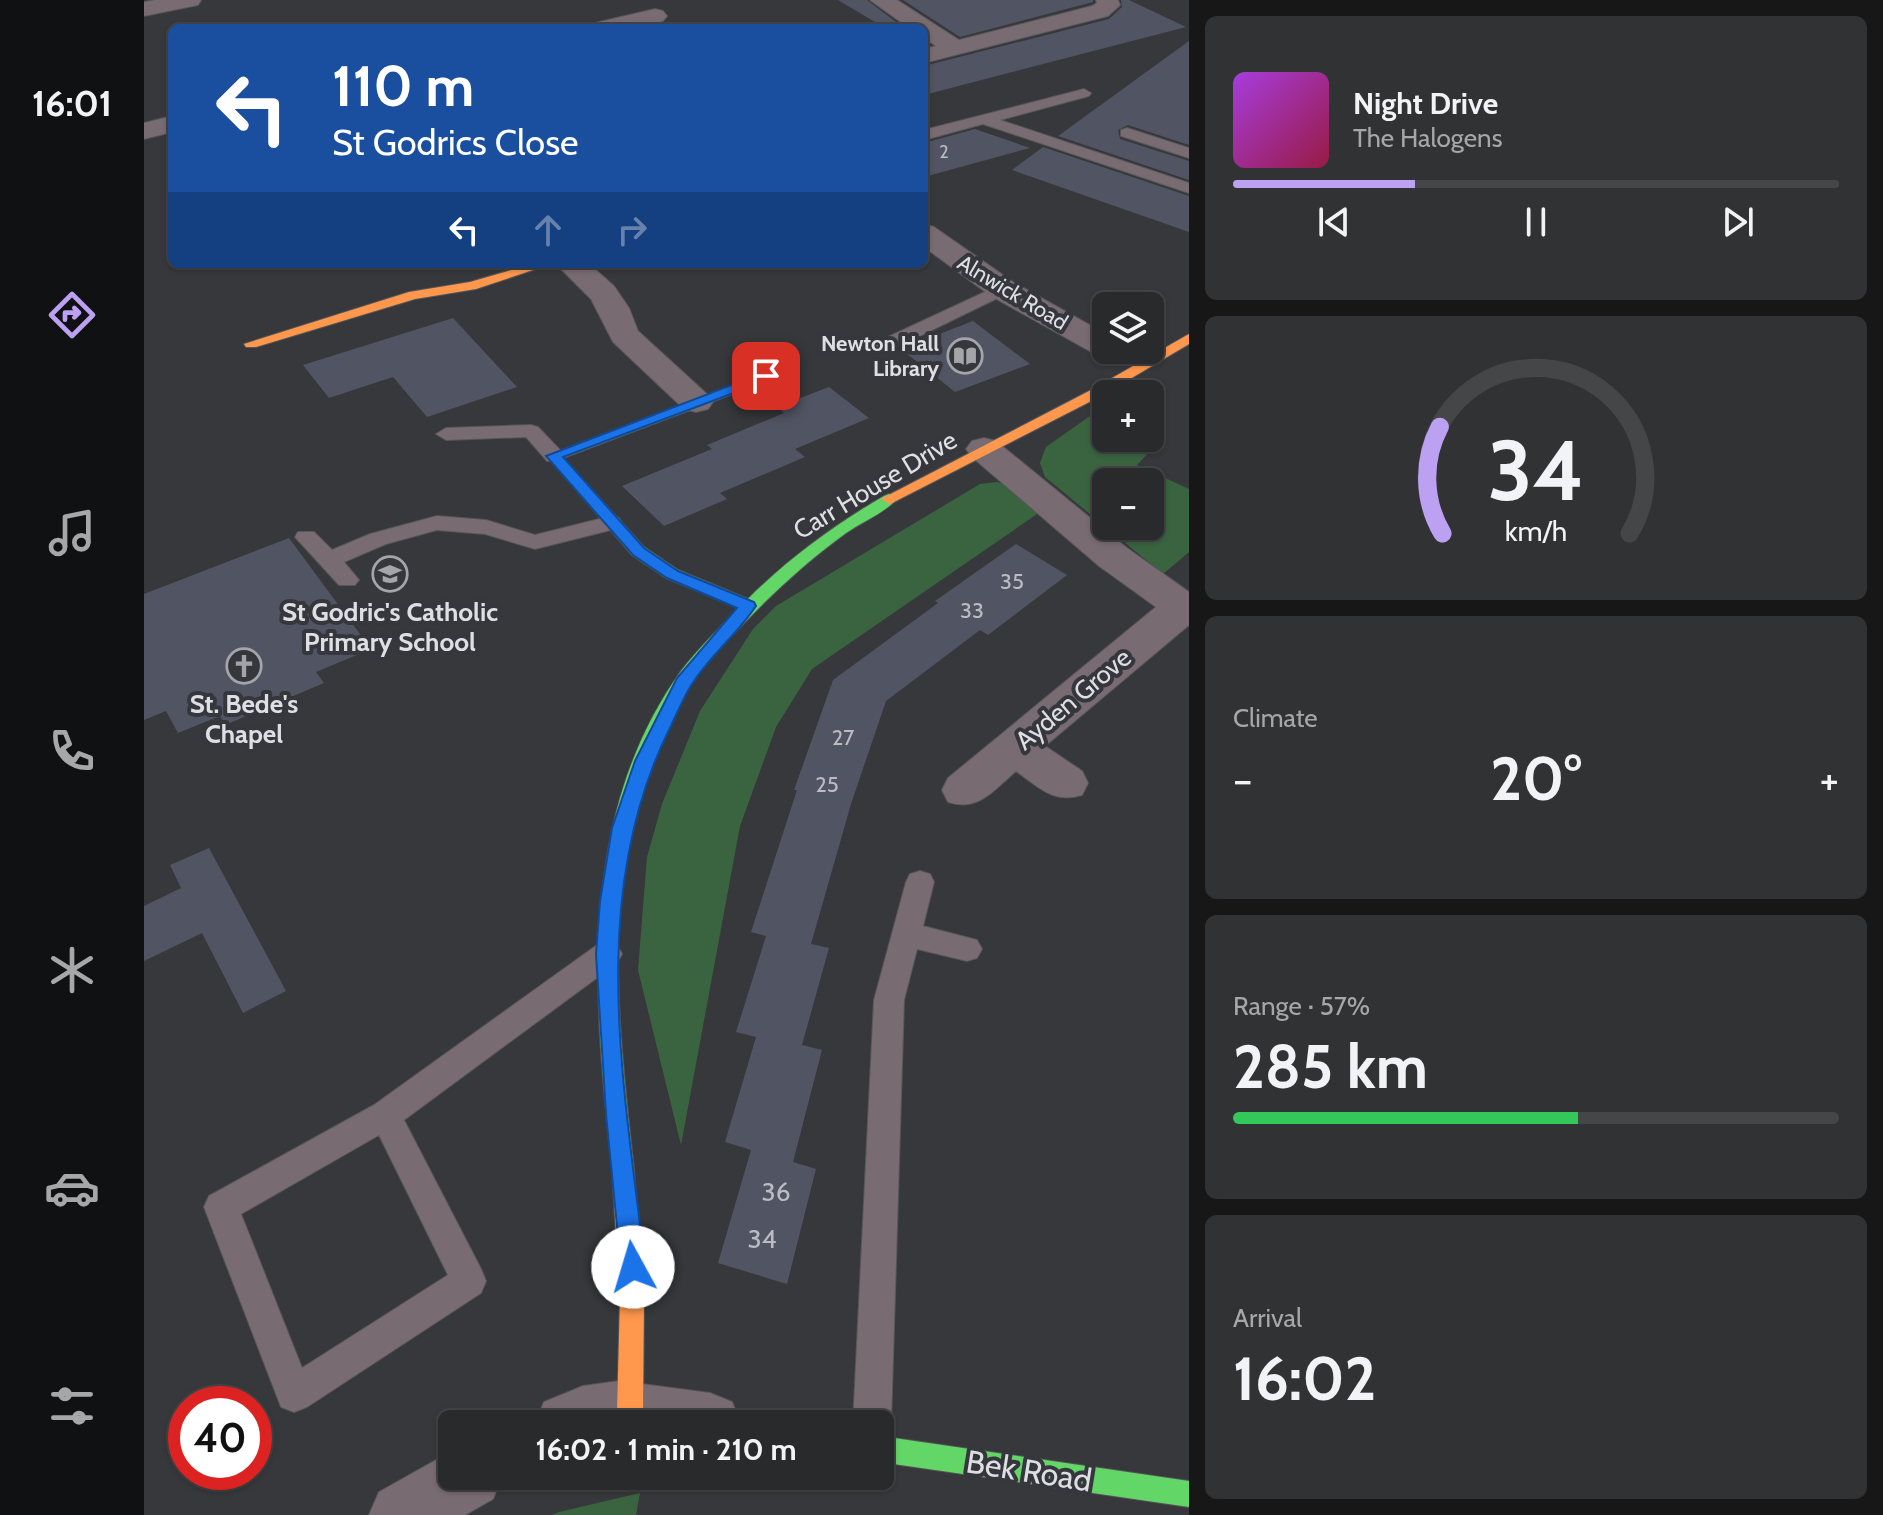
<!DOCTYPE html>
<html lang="en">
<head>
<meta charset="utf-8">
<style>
	:root { --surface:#292a2c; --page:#313234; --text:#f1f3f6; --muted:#a5a7a9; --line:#454648; --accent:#bca0f2 }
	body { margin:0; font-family:Cabin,sans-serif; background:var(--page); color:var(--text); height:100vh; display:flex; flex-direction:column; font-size:30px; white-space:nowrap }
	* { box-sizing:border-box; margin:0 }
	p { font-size:26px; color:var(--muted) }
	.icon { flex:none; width:44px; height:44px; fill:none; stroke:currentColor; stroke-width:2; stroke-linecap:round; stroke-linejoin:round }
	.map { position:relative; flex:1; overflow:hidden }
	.drawer { display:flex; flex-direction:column; gap:16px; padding:16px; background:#171718; width:694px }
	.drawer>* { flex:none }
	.banner { position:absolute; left:24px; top:24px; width:760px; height:244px; border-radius:12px; box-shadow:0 2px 6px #0004,0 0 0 2px var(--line); background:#1a4fa0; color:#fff; overflow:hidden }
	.buttons { position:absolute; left:948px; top:292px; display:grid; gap:16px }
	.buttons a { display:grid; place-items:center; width:72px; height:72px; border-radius:12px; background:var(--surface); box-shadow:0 2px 6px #0004,0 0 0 2px var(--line); font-size:40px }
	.speed { position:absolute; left:24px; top:1386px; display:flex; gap:16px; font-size:40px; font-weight:700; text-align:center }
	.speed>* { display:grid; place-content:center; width:104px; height:104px; border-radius:50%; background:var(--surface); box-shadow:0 2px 6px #0004,0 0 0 2px var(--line); line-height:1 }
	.speed .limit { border:12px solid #d22; background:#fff; color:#111 }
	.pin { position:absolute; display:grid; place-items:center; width:68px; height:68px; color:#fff; margin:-34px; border-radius:16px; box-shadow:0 4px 12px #0006 }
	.me { position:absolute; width:88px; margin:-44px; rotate:354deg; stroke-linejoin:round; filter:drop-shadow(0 0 6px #0008) }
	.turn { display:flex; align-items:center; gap:28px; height:168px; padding:0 32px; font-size:36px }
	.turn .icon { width:104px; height:104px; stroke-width:2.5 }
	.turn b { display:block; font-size:56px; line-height:68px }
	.lanes { display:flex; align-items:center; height:76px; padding:0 32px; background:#0003; justify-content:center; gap:40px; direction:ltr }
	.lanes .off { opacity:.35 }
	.big { font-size:60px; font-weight:700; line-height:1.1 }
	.drawer .tile { flex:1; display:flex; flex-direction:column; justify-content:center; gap:12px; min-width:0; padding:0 28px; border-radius:12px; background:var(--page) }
	.drawer .dial { align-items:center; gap:0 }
	.dial svg { height:208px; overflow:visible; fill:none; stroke:var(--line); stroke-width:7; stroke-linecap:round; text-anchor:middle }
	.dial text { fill:var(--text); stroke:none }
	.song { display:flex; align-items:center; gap:24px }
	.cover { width:96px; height:96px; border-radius:12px; background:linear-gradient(135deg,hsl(280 70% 55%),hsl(340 70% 35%)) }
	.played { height:8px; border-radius:4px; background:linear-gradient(90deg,var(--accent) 30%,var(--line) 30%) }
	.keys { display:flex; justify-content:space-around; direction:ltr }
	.heat { display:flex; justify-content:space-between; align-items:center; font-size:44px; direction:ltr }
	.charge { height:12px; border-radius:6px; background:linear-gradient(90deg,#34c759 57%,var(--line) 0) }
	.trip { position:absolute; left:294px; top:1410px; width:456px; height:80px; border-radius:12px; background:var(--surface); box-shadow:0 2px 6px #0004,0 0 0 2px var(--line); font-weight:700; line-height:80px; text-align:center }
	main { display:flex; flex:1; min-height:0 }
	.tab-bar { display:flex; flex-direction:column; width:144px; justify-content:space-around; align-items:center; background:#101112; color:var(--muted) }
	.tab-bar .icon { width:56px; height:56px }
	.tab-bar .active { color:var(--accent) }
	.tab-bar b { font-size:36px; color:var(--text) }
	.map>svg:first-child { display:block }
	.green { fill:#3a6440; fill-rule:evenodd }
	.building { fill:#515563 }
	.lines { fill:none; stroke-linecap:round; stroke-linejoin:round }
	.lane-casing { stroke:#565658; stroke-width:2 }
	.street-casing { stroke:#565658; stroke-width:2 }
	.fast-casing { stroke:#565658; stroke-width:2 }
	.slow-casing { stroke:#565658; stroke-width:2 }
	.lane { fill:#786b71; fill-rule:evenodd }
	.street { fill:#786b71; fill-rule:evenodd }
	.fast { fill:#63d668; fill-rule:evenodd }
	.slow { fill:#ff974d; fill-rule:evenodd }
	.route { fill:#1a73e8; stroke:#114b97; stroke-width:2 }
	.labels { text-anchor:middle; stroke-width:8; stroke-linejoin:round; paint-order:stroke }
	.far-number-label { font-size:18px; fill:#bbbcc3 }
	.far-street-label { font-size:22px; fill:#dedfe3; stroke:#35373d }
	.far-poi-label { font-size:22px; font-weight:bold; fill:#dedfe3; stroke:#35373d; text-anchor:end }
	.number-label { font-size:22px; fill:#bbbcc3 }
	.street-label { font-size:26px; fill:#dedfe3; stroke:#35373d }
	.poi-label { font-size:26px; font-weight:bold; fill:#dedfe3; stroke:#35373d }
	.near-number-label { font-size:26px; fill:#bbbcc3 }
	.near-street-label { font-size:32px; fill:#dedfe3; stroke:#35373d }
</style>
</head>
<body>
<main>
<nav class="tab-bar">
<b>16:01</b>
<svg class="icon active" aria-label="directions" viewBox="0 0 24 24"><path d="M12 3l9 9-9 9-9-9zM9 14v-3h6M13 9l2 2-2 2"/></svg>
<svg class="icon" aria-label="music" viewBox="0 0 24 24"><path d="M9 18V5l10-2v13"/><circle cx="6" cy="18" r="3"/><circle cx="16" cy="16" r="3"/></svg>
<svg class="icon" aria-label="phone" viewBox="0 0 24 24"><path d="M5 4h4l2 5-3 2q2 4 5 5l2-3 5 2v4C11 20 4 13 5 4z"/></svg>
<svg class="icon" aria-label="climate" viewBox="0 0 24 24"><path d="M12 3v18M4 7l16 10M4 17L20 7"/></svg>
<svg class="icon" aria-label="car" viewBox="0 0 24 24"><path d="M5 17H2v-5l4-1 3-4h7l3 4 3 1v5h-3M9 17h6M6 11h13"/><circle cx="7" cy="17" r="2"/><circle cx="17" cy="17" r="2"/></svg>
<svg class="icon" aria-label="filters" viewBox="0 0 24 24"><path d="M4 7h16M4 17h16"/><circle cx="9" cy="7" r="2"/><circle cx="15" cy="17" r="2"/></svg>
</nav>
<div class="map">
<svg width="1045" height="1515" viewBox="0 0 1045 1515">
	<rect width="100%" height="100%" fill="#37383b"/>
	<path class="green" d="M 946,416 L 962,423 L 962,438 L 995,438 L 1012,445 L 993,465 L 1045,489 L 1045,552 L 1019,574 L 901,477 L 896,463 L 902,447 ZM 962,482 L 1006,482 L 1006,526 L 962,526 Z
		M 853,482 L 864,485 L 896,512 L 668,669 L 632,727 L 596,826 L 537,1145 L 494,970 L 503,857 L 518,804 L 556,711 L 609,629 L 632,606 L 836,484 Z
		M 496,1493 L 492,1515 L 408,1515 L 415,1512 Z"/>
	<path class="building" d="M 694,0 L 723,0 L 760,28 L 741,28 Z
		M 759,0 L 949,0 L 949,2 L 816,37 Z
		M 977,0 L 985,0 L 1042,27 L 780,95 L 780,66 L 965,19 L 978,7 Z
		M 1045,41 L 1045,145 L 984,125 L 974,130 L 976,139 L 1045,161 L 1045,180 L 914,136 Z
		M 831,129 L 886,148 L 780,177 L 780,143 Z
		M 899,147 L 1045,196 L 1045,232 L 868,170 Z
		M 309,318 L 373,387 L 283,417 L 249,377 L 185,398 L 159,365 Z
		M 829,321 L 886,364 L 811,392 L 757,349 Z
		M 685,387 L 725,418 L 651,449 L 661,457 L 576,493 L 583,499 L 520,526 L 478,486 L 568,449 L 563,445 L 640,413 L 633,407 Z
		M 145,538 L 227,649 L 172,672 L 180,683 L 81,725 L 76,716 L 34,733 L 22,711 L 0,720 L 0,594 Z
		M 872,544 L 923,575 L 844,635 L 836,630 L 742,701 L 707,804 L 667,944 L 685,948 L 658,1045 L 678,1050 L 649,1162 L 672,1169 L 643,1284 L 574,1263 L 607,1150 L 581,1142 L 612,1037 L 592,1032 L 622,936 L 607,932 L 653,790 L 650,790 L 689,680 L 794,603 L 791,601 Z
		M 65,848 L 142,991 L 99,1013 L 58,933 L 0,961 L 0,906 L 37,888 L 26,865 Z"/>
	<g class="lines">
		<defs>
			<path id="lane" d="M 940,89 L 947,93 L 945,96 L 856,120 L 1045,183 L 1045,193 L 839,124 L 780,140 L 780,130 Z
				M 983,128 L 1045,148 L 1045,158 L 977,136 L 977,130 Z
				M 858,284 L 867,289 L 864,293 L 743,352 L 729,352 L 726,348 L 729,344 Z
				M 387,425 L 394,427 L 417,451 L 421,456 L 417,461 L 403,461 L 382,437 L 302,440 L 292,434 L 302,428 Z
				M 293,516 L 342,520 L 391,535 L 467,516 L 475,518 L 478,523 L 475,528 L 391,549 L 341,534 L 293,530 L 242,544 L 200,562 L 215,580 L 211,585 L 195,585 L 151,537 L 154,532 L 170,532 L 188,550 L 226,534 Z
				M 776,871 L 786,874 L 790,882 L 779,926 L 833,940 L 838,949 L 833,958 L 823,961 L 773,949 L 760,1000 L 747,1424 L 741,1437 L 736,1439 L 736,1424 L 709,1424 L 730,1000 L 762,882 L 766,874 Z
				M 463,942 L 473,945 L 478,954 L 473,963 L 260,1120 L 337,1269 L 342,1281 L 337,1293 L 163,1407 L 150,1412 L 137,1407 L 60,1207 L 65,1196 L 230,1105 L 453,945 ZM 235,1135 L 304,1275 L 158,1368 L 97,1214 Z"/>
			<path id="street" d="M 11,0 L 57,0 L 54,5 L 0,16 L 0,2 Z
				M 726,0 L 753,0 L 815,40 L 948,6 L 953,3 L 952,0 L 974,0 L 976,5 L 964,16 L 780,63 L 780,49 L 792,46 L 780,38 L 780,28 L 765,28 Z
				M 511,9 L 519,11 L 523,16 L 519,21 L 489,28 L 447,28 L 451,23 Z
				M 28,116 L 28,132 L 0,139 L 0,123 Z
				M 780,224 L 790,227 L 869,282 L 962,334 L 962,350 L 976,350 L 962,357 L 951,354 L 847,296 L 780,247 Z
				M 412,264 L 445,264 L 470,286 L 485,308 L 494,331 L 564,395 L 569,402 L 564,409 L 552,412 L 540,409 L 469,342 L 447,299 Z
				M 840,438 L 852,441 L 983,548 L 1045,592 L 1045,625 L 901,746 L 938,771 L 944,783 L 938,795 C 910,804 894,787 872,771 C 850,790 834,812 804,802 L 798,790 L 804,778 L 1012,607 L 955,566 L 828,457 L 822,449 L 828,441 Z
				M 475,1381 L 566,1393 L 588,1402 L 597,1424 L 391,1424 L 400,1402 L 439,1386 Z
				M 308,1451 L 308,1476 L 358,1476 L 349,1499 L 321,1515 L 225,1515 L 235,1492 Z"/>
			<path id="fast" d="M 645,364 L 650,365 L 650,371 L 419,458 L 500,547 L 534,570 L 604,599 C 644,559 690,525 740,496 L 745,494 L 753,499 C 740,513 718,522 702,533 C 666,559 633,589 602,621 C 584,640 564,659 549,680 C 449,823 472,1008 490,1170 L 487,1178 L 479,1181 L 471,1178 L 468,1170 C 450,1002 432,817 537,671 C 554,649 575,628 595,608 L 522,578 L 488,555 L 403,456 Z
				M 736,1436 L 1045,1481 L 1045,1507 L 736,1462 Z"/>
			<path id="slow" d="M 388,264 L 407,264 L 332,289 L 271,299 L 112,347 L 102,347 L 100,344 L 265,292 L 326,282 Z
				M 1045,334 L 1045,344 L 959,395 L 750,502 L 745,504 L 737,499 L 949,389 Z
				M 479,1159 L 487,1162 L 490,1170 L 500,1298 L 499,1412 L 495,1421 L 488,1424 L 477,1421 L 473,1412 L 476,1298 L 468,1170 L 471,1162 Z"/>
		</defs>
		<use href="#lane" class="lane-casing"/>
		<use href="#street" class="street-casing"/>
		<use href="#fast" class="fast-casing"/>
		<use href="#slow" class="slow-casing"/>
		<use href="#lane" class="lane"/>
		<use href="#street" class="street"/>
		<use href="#fast" class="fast"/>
		<use href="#slow" class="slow"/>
	</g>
	<path class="route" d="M 622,372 L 629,376 L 627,379 L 419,457 L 500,548 L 534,571 L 610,602 L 612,606 C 594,633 568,654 550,681 C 540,695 533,714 525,730 C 442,897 481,1089 501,1267 L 498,1276 L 489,1279 L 481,1276 L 477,1267 L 462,1114 L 452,954 L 456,901 L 468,828 L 491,761 L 533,678 L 593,608 L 523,578 L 489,555 L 402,456 Z"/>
	<defs>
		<symbol id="library-ring" viewBox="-11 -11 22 22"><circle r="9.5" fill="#35373d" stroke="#a4a5a8" stroke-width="1.5"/><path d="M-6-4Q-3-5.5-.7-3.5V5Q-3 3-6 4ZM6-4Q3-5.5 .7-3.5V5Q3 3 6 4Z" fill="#a4a5a8"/></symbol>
		<symbol id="school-ring" viewBox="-11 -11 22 22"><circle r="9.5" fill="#35373d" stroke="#a4a5a8" stroke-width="1.5"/><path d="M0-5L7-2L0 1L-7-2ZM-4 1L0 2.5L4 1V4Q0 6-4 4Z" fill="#a4a5a8"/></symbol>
		<symbol id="church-ring" viewBox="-11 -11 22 22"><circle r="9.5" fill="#35373d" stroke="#a4a5a8" stroke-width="1.5"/><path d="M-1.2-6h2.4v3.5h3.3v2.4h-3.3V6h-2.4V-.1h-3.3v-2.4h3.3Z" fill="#a4a5a8"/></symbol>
	</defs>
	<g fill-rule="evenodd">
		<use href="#library-ring" x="801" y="336" width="40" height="40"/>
		<use href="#school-ring" x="226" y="554" width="40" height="40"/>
		<use href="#church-ring" x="80" y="646" width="40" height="40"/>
	</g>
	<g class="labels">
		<g class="far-number-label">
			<text x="800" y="158">2</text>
		</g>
		<g class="far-street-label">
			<text transform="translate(869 292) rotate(31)" y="8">Alnwick Road</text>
		</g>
		<g class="far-poi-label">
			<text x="795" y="351">Newton Hall<tspan x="795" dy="25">Library</tspan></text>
		</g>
		<g class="number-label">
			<text x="868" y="589">35</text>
			<text x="828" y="618">33</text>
			<text x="699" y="745">27</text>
			<text x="683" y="792">25</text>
		</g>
		<g class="street-label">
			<text transform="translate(731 485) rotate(-31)" y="9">Carr House Drive</text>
			<text transform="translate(929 699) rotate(-40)" y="9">Ayden Grove</text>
		</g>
		<g class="poi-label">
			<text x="246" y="621">St Godric's Catholic<tspan x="246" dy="30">Primary School</tspan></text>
			<text x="100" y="713">St. Bede's<tspan x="100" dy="30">Chapel</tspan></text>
		</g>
		<g class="near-number-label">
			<text x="632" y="1201">36</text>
			<text x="618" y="1248">34</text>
		</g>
		<g class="near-street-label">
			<text transform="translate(885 1471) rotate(9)" y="11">Bek Road</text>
		</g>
	</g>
</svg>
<div class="buttons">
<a><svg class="icon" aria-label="layers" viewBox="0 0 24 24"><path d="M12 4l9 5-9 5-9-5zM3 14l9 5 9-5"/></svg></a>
<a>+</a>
<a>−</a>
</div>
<div class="speed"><div class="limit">40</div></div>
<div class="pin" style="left:622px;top:376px;background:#d93025"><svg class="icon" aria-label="arrive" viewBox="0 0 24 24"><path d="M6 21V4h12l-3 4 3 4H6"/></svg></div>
<svg class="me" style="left:489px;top:1267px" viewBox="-20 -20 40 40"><circle r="19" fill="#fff"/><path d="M0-13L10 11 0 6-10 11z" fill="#1a73e8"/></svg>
<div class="trip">16:02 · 1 min · 210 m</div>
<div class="banner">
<div class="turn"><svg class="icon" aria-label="left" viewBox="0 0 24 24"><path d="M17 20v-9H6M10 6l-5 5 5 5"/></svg><div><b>110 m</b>St Godrics Close</div></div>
<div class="lanes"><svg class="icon" aria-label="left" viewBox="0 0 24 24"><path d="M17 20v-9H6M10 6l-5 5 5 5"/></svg><svg class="icon off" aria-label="ahead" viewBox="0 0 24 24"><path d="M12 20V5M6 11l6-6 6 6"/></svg><svg class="icon off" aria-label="right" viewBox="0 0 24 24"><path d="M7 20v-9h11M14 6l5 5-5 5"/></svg></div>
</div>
</div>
<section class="drawer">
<div class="tile">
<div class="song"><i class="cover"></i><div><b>Night Drive</b><p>The Halogens</p></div></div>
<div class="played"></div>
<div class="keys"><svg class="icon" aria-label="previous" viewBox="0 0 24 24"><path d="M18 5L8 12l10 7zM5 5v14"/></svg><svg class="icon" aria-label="pause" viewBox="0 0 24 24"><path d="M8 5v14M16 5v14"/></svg><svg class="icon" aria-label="next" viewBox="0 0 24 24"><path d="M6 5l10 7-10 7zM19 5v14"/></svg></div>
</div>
<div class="tile dial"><svg viewBox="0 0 100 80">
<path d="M14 69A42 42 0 1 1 86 69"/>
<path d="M14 69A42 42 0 0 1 13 28" stroke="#bca0f2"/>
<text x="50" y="56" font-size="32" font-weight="700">34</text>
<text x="50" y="72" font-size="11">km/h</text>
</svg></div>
<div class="tile"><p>Climate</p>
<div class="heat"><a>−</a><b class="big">20°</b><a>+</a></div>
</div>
<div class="tile"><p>Range · 57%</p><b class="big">285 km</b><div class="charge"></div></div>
<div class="tile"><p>Arrival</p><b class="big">16:02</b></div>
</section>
</main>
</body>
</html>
